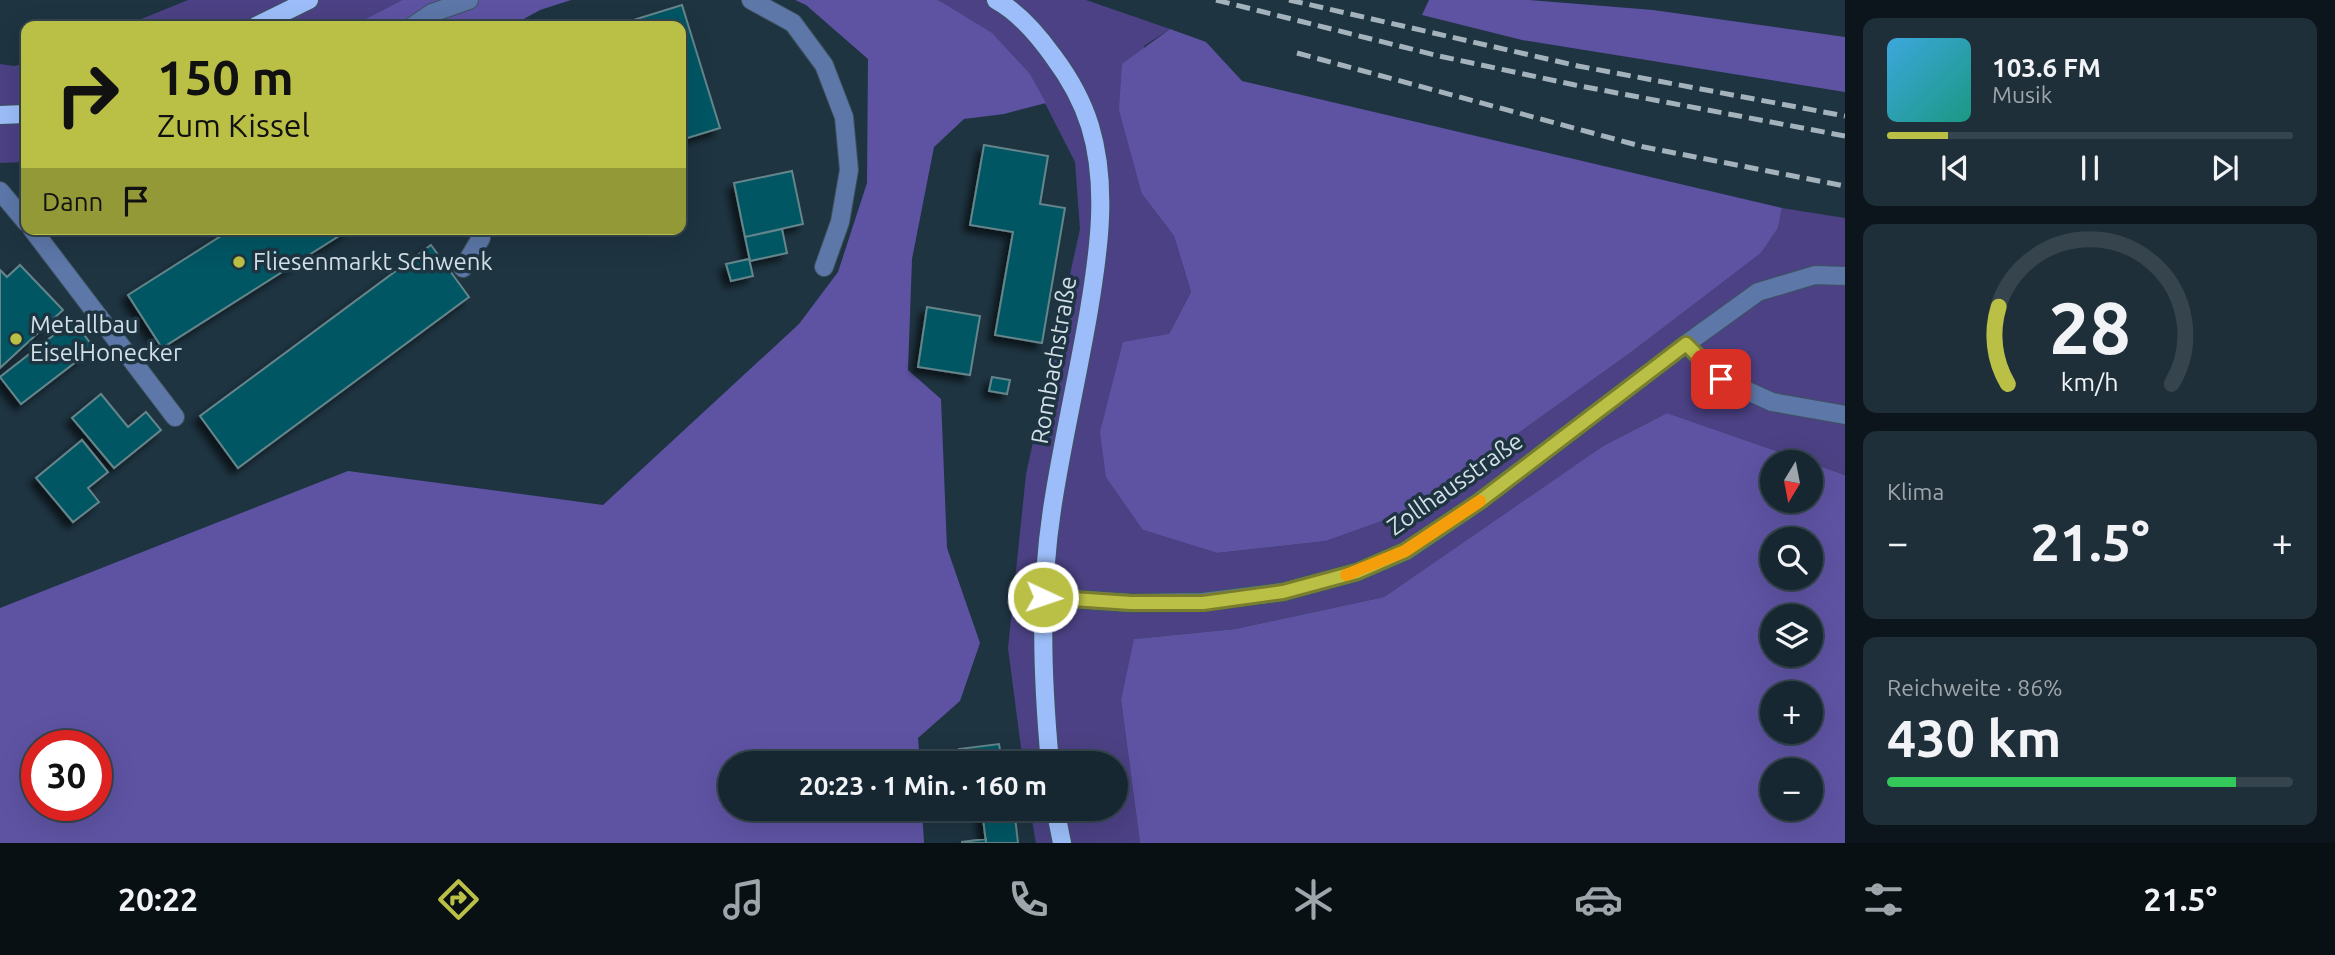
<!DOCTYPE html>
<html lang="de">
<head>
<meta charset="utf-8">
<style>
	:root { --surface:#162731; --page:#1f2f39; --text:#f1f3f6; --muted:#9ea5ab; --line:#35444d; --accent:#bac045 }
	body { margin:0; font-family:Ubuntu,sans-serif; background:var(--page); color:var(--text); height:100vh; display:flex; flex-direction:column; font-size:26px; white-space:nowrap }
	* { box-sizing:border-box; margin:0 }
	p { font-size:23px; color:var(--muted) }
	.icon { flex:none; width:38px; height:38px; fill:none; stroke:currentColor; stroke-width:2; stroke-linecap:round; stroke-linejoin:round }
	.map { position:relative; flex:1; overflow:hidden }
	.details { display:flex; flex-direction:column; gap:18px; padding:18px; background:#0c151b; width:490px }
	.details>* { flex:none }
	.banner { position:absolute; left:21px; top:21px; width:665px; height:214px; border-radius:14px; box-shadow:0 7px 28px #0002,0 0 0 2px var(--line); background:#bac045; color:#111; overflow:hidden }
	.needle { width:46px; rotate:190deg }
	.buttons { position:absolute; left:1760px; top:450px; display:grid; gap:14px }
	.buttons a { display:grid; place-items:center; width:63px; height:63px; border-radius:50%; background:var(--surface); box-shadow:0 7px 28px #0002,0 0 0 2px var(--line); font-size:35px }
	.speed { position:absolute; left:21px; top:730px; display:flex; gap:14px; font-size:35px; font-weight:700; text-align:center }
	.speed>* { display:grid; place-content:center; width:91px; height:91px; border-radius:50%; background:var(--surface); box-shadow:0 7px 28px #0002,0 0 0 2px var(--line); line-height:1 }
	.speed .limit { border:10px solid #d22; background:#fff; color:#111 }
	.pin { position:absolute; display:grid; place-items:center; width:60px; height:60px; color:#fff; margin:-30px; border-radius:14px; box-shadow:0 4px 10px #0006 }
	.me { position:absolute; width:77px; margin:-38px; rotate:93deg; stroke-linejoin:round; filter:drop-shadow(0 0 5px #0008) }
	.turn { display:flex; align-items:center; gap:24px; height:147px; padding:0 21px; font-size:32px }
	.turn .icon { width:91px; height:91px; stroke-width:2.5 }
	.turn b { display:block; font-size:49px; line-height:60px }
	.then { display:flex; align-items:center; height:66px; padding:0 21px; background:#0003; gap:14px; font-size:26px }
	.big { font-size:52px; font-weight:700; line-height:1.1 }
	.details .tile { flex:1; display:flex; flex-direction:column; justify-content:center; gap:10px; min-width:0; padding:0 24px; border-radius:14px; background:var(--page) }
	.details .dial { align-items:center; gap:0 }
	.dial svg { height:182px; overflow:visible; fill:none; stroke:var(--line); stroke-width:7; stroke-linecap:round; text-anchor:middle }
	.dial text { fill:var(--text); stroke:none }
	.song { display:flex; align-items:center; gap:21px }
	.cover { width:84px; height:84px; border-radius:10px; background:linear-gradient(135deg,hsl(200 70% 55%),hsl(170 70% 35%)) }
	.played { height:7px; border-radius:4px; background:linear-gradient(90deg,var(--accent) 15%,var(--line) 15%) }
	.keys { display:flex; justify-content:space-around; direction:ltr }
	.heat { display:flex; justify-content:space-between; align-items:center; font-size:38px; direction:ltr }
	.charge { height:10px; border-radius:5px; background:linear-gradient(90deg,#34c759 86%,var(--line) 0) }
	.trip { position:absolute; left:718px; top:751px; width:410px; height:70px; border-radius:35px; background:var(--surface); box-shadow:0 7px 28px #0002,0 0 0 2px var(--line); font-weight:700; line-height:70px; text-align:center }
	.tab-bar { display:flex; height:112px; justify-content:space-around; align-items:center; background:#091014; color:var(--muted) }
	.tab-bar .icon { width:49px; height:49px }
	.tab-bar .on { color:var(--accent) }
	.tab-bar b { font-size:32px; color:var(--text) }
	main { display:flex; flex:1; min-height:0 }
	.map>svg:first-child { display:block }
	.green { fill:#4b4184 }
	.forest { fill:#5e53a3; fill-rule:evenodd }
	.building { fill:#005764; stroke:#65858b; stroke-width:2; filter:url(#shadow) }
	.lines { fill:none; stroke-linecap:round; stroke-linejoin:round }
	.minor-casing { stroke:#3e535f; stroke-width:20 }
	.major-casing { stroke:#3e535f; stroke-width:20 }
	.minor { stroke:#5c77a8; stroke-width:18 }
	.major { stroke:#9cbdf9; stroke-width:18 }
	.rail { stroke:#a3b2bb; stroke-width:5; stroke-dasharray:14 7; stroke-linecap:butt }
	.route-casing { stroke:#797d2d; stroke-width:18 }
	.route { stroke:#bac045; stroke-width:12 }
	.slow { stroke:#f59e0b; stroke-width:12 }
	.poi-dot { fill:#bac045; stroke:#1e3441; stroke-width:2.5 }
	.labels { text-anchor:middle; stroke-width:7; stroke-linejoin:round; paint-order:stroke }
	.poi-label { font-size:24px; fill:#d2dfe7; stroke:#1e3441; text-anchor:start }
	.street-label { font-size:24px; fill:#d2dfe7; stroke:#1e3441 }
</style>
</head>
<body>
<main>
<div class="map">
<svg width="1845" height="843" viewBox="0 0 1845 843">
	<defs>
		<filter id="shadow"><feDropShadow dx="-6" dy="6" stdDeviation="3.5" flood-color="#0009"/></filter>
	</defs>
	<rect width="100%" height="100%" fill="#1e3441"/>
	<path class="green" d="M 188,0 L 402,0 L 352,26 L 124,26 Z
		M 938,0 L 1086,0 L 1170,29 L 1144,46 L 1142,194 L 1174,236 L 1191,292 L 1169,334 L 1143,530 L 1217,553 L 1326,541 L 1410,511 L 1634,350 L 1761,253 L 1778,228 L 1782,208 L 1845,218 L 1845,475 L 1667,413 L 1603,446 L 1384,597 L 1235,629 L 1135,639 L 1121,700 L 1140,843 L 1036,843 L 1030,809 L 1115,808 L 1115,763 L 1023,763 L 1008,648 L 1026,474 L 1080,229 L 1075,162 L 1030,74 Z
		M 26,63 L 26,162 L 0,163 L 0,64 L 14,66 Z"/>
	<path class="forest" d="M 402,0 L 571,0 L 540,10 L 511,26 L 352,26 Z
		M 795,0 L 938,0 L 992,33 L 1030,74 L 1046,103 L 1004,114 L 964,119 L 934,147 L 912,259 L 908,370 L 941,399 L 947,548 L 980,643 L 960,701 L 918,738 L 920,763 L 730,763 L 730,808 L 922,809 L 924,843 L 0,843 L 0,608 L 348,471 L 603,505 L 799,324 L 838,272 L 867,183 L 868,59 L 806,5 ZM 37,746 L 96,746 L 96,805 L 37,805 Z
		M 1429,0 L 1529,0 L 1653,10 L 1845,37 L 1845,92 L 1522,40 L 1422,15 Z
		M 1170,29 L 1206,42 L 1242,81 L 1782,208 L 1778,228 L 1761,253 L 1634,350 L 1410,511 L 1326,541 L 1217,553 L 1143,530 L 1106,477 L 1100,432 L 1123,342 L 1169,334 L 1191,292 L 1174,236 L 1142,194 L 1119,110 L 1122,64 Z
		M 1667,413 L 1808,462 L 1773,462 L 1773,500 L 1811,500 L 1811,463 L 1845,475 L 1845,843 L 1140,843 L 1121,700 L 1134,639 L 1235,629 L 1384,597 L 1603,446 ZM 1811,539 L 1811,578 L 1773,578 L 1773,539 ZM 1811,616 L 1811,654 L 1773,654 L 1773,616 ZM 1811,693 L 1811,732 L 1773,732 L 1773,693 ZM 1773,770 L 1811,770 L 1811,808 L 1773,808 Z"/>
	<path class="building" d="M 682,5 L 720,128 L 681,140 L 681,26 L 614,26 Z
		M 984,145 L 1048,156 L 1040,204 L 1065,208 L 1042,343 L 995,335 L 1013,232 L 970,225 Z
		M 792,171 L 803,224 L 745,237 L 734,183 Z
		M 232,229 L 350,229 L 162,348 L 128,295 Z
		M 782,229 L 787,253 L 750,261 L 745,237 Z
		M 431,245 L 469,297 L 238,468 L 200,416 Z
		M 749,259 L 753,276 L 731,281 L 726,264 Z
		M 20,265 L 63,310 L 0,368 L 0,270 L 7,277 Z
		M 927,307 L 980,316 L 970,375 L 918,367 Z
		M 73,320 L 94,348 L 21,404 L 0,377 Z
		M 992,377 L 1010,380 L 1007,394 L 989,391 Z
		M 101,394 L 128,427 L 146,412 L 161,430 L 114,468 L 72,418 Z
		M 82,440 L 108,472 L 88,488 L 99,502 L 73,522 L 36,478 Z
		M 999,744 L 1002,763 L 961,763 L 959,749 Z
		M 993,808 L 1014,808 L 1018,843 L 986,843 L 982,810 Z
		M 986,839 L 986,843 L 962,843 L 962,842 Z"/>
	<g class="lines">
		<defs>
			<path id="minor" d="M 751,0 L 793,23 L 824,65 L 844,117 L 849,170 L 840,222 L 824,267
				M 413,26 L 432,13 L 469,0
				M 0,191 L 26,222
				M 32,229 L 175,417
				M 463,268 L 481,238 L 480,229
				M 1686,344 L 1721,379 L 1772,402 L 1845,415
				M 1043,597 L 1131,603 L 1203,602 L 1283,592 L 1357,572 L 1406,551 L 1480,501 L 1686,344 L 1758,292 L 1815,275 L 1845,276"/>
			<path id="major" d="M 996,0 C 1018,12 1038,35 1053,56 C 1068,76 1082,100 1090,126 C 1108,185 1099,250 1089,310 C 1078,375 1063,439 1053,503 C 1039,590 1042,676 1050,763
				M 256,26 L 309,0
				M 0,115 L 26,114
				M 1055,808 L 1062,843"/>
		</defs>
		<use href="#minor" class="minor-casing"/>
		<use href="#major" class="major-casing"/>
		<use href="#minor" class="minor"/>
		<use href="#major" class="major"/>
		<path class="rail" d="M 1216,0 L 1439,56 L 1575,85 L 1845,136
			M 1289,0 L 1578,66 L 1845,116
			M 1297,53 L 1644,147 L 1845,186"/>
	</g>
	<g class="lines">
		<defs>
			<path id="route" d="M 1043,597 L 1131,603 L 1203,603 L 1283,592 L 1357,572 L 1405,551 L 1480,501 L 1686,344 L 1721,379"/>
		</defs>
		<use href="#route" class="route-casing"/>
		<use href="#route" class="route"/>
		<path class="slow" d="M 1346,575 L 1405,551 L 1480,501"/>
	</g>
	<g class="poi-dot">
		<circle cx="239" cy="262" r="7"/>
		<circle cx="16" cy="339" r="7"/>
	</g>
	<g class="labels">
		<g class="poi-label">
			<text x="253" y="270">Fliesenmarkt Schwenk</text>
			<text x="30" y="333">Metallbau<tspan x="30" dy="28">EiselHonecker</tspan></text>
		</g>
		<g class="street-label">
			<text transform="translate(1054 360) rotate(-80)" y="8">Rombachstraße</text>
			<text transform="translate(1455 484) rotate(-35)" y="8">Zollhausstraße</text>
		</g>
	</g>
</svg>
<div class="buttons">
<a><svg class="needle" viewBox="-14 -14 28 28"><path d="M0-13l5 13h-10z" fill="#e53935"/><path d="M0 13l5-13h-10z" fill="#9ea5ab"/></svg></a>
<a><svg class="icon" aria-label="search" viewBox="0 0 24 24"><circle cx="10" cy="10" r="6"/><path d="M15 15l6 6"/></svg></a>
<a><svg class="icon" aria-label="layers" viewBox="0 0 24 24"><path d="M12 4l9 5-9 5-9-5zM3 14l9 5 9-5"/></svg></a>
<a>+</a>
<a>−</a>
</div>
<div class="speed"><div class="limit">30</div></div>
<div class="pin" style="left:1721px;top:379px;background:#d93025"><svg class="icon" aria-label="arrive" viewBox="0 0 24 24"><path d="M6 21V4h12l-3 4 3 4H6"/></svg></div>
<svg class="me" style="left:1043px;top:597px" viewBox="-20 -20 40 40"><circle r="17" fill="#bac045" stroke="#fff" stroke-width="3"/><path d="M0-11L8 9 0 5-8 9z" fill="#fff"/></svg>
<div class="trip">20:23 · 1 Min. · 160 m</div>
<div class="banner">
<div class="turn"><svg class="icon" aria-label="right" viewBox="0 0 24 24"><path d="M7 20v-9h11M14 6l5 5-5 5"/></svg><div><b>150 m</b>Zum Kissel</div></div>
<div class="then">Dann<svg class="icon" aria-label="arrive" viewBox="0 0 24 24"><path d="M6 21V4h12l-3 4 3 4H6"/></svg></div>
</div>
</div>
<section class="details">
<div class="tile">
<div class="song"><i class="cover"></i><div><b>103.6 FM</b><p>Musik</p></div></div>
<div class="played"></div>
<div class="keys"><svg class="icon" aria-label="previous" viewBox="0 0 24 24"><path d="M18 5L8 12l10 7zM5 5v14"/></svg><svg class="icon" aria-label="pause" viewBox="0 0 24 24"><path d="M8 5v14M16 5v14"/></svg><svg class="icon" aria-label="next" viewBox="0 0 24 24"><path d="M6 5l10 7-10 7zM19 5v14"/></svg></div>
</div>
<div class="tile dial"><svg viewBox="0 0 100 80">
<path d="M14 69A42 42 0 1 1 86 69"/>
<path d="M14 69A42 42 0 0 1 10 35" stroke="#bac045"/>
<text x="50" y="56" font-size="32" font-weight="700">28</text>
<text x="50" y="72" font-size="11">km/h</text>
</svg></div>
<div class="tile"><p>Klima</p>
<div class="heat"><a>−</a><b class="big">21.5°</b><a>+</a></div>
</div>
<div class="tile"><p>Reichweite · 86%</p><b class="big">430 km</b><div class="charge"></div></div>
</section>
</main>
<nav class="tab-bar">
<b>20:22</b>
<svg class="icon on" aria-label="directions" viewBox="0 0 24 24"><path d="M12 3l9 9-9 9-9-9zM9 14v-3h6M13 9l2 2-2 2"/></svg>
<svg class="icon" aria-label="music" viewBox="0 0 24 24"><path d="M9 18V5l10-2v13"/><circle cx="6" cy="18" r="3"/><circle cx="16" cy="16" r="3"/></svg>
<svg class="icon" aria-label="phone" viewBox="0 0 24 24"><path d="M5 4h4l2 5-3 2q2 4 5 5l2-3 5 2v4C11 20 4 13 5 4z"/></svg>
<svg class="icon" aria-label="climate" viewBox="0 0 24 24"><path d="M12 3v18M4 7l16 10M4 17L20 7"/></svg>
<svg class="icon" aria-label="car" viewBox="0 0 24 24"><path d="M5 17H2v-5l4-1 3-4h7l3 4 3 1v5h-3M9 17h6M6 11h13"/><circle cx="7" cy="17" r="2"/><circle cx="17" cy="17" r="2"/></svg>
<svg class="icon" aria-label="filters" viewBox="0 0 24 24"><path d="M4 7h16M4 17h16"/><circle cx="9" cy="7" r="2"/><circle cx="15" cy="17" r="2"/></svg>
<b>21.5°</b>
</nav>
</body>
</html>
